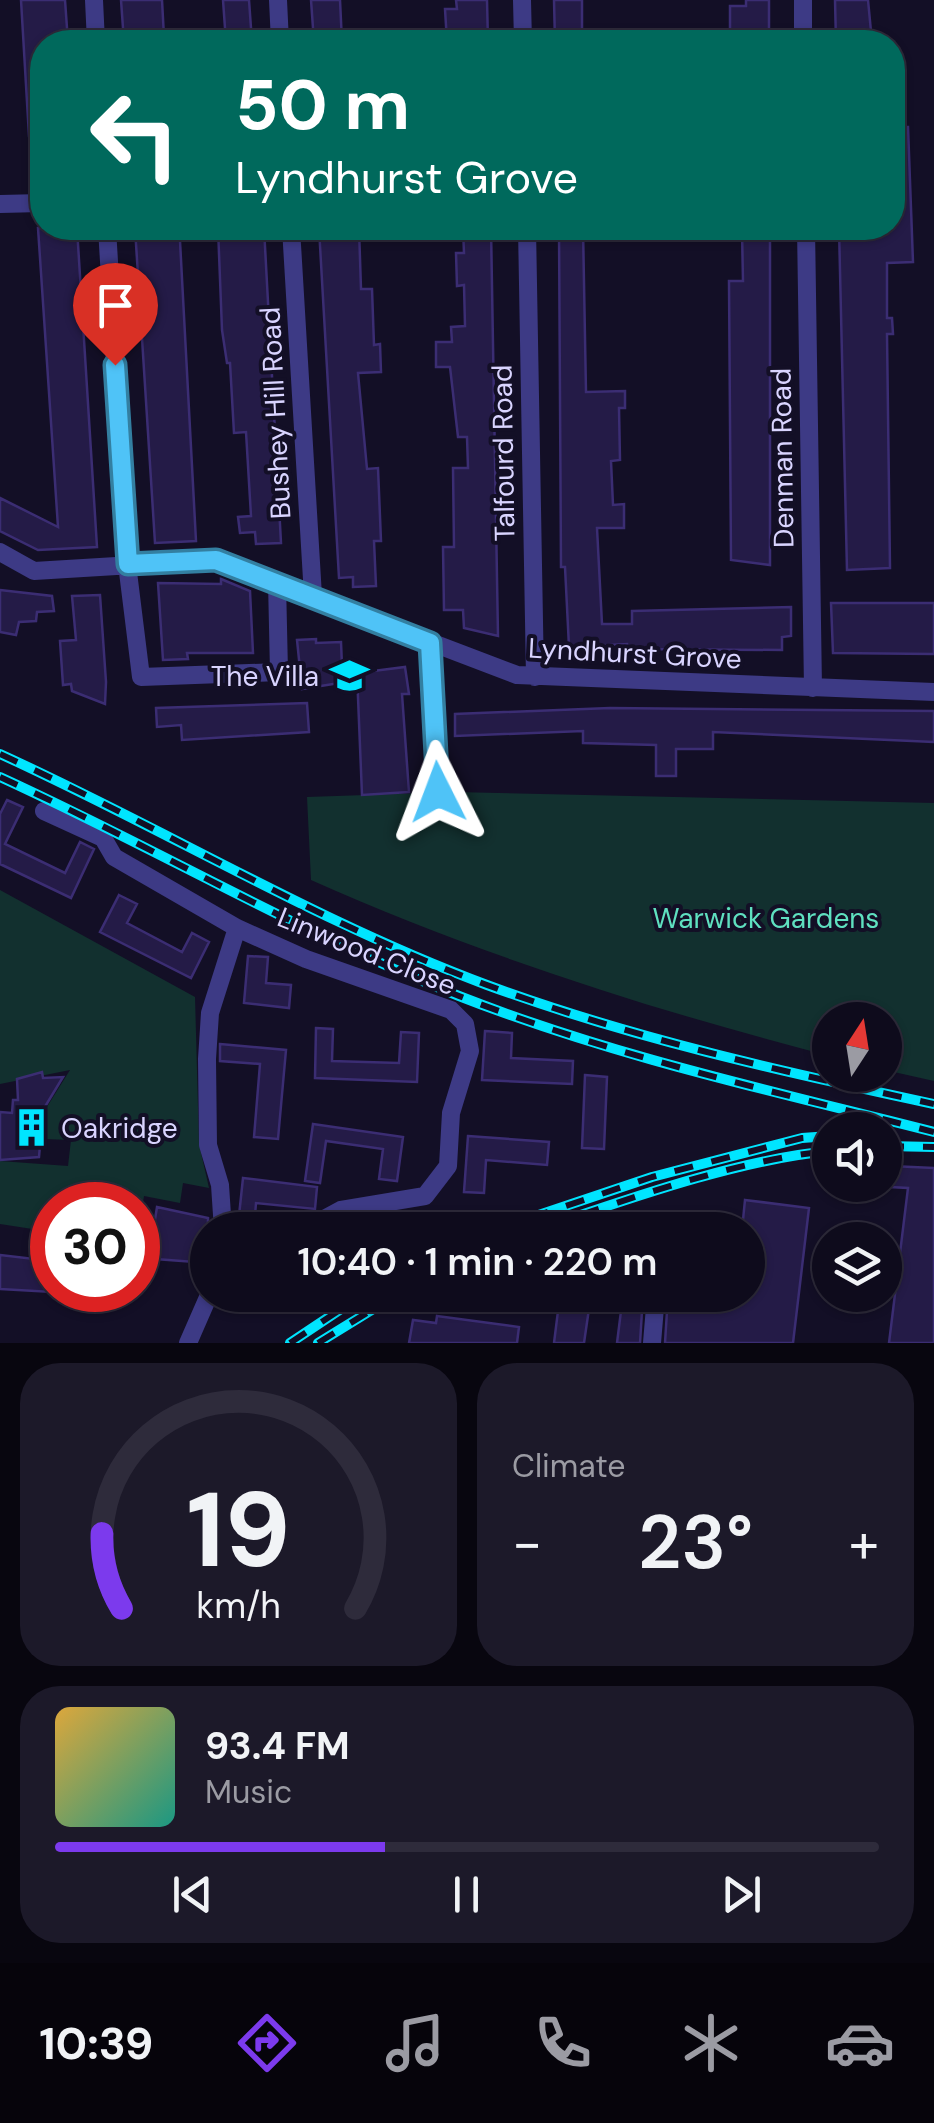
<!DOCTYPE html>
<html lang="en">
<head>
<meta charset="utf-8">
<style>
	:root { --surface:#0e0b1c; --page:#1c1929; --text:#f1f3f6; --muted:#9b9ba3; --line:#2e2b3b; --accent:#7c3aed }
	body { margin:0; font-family:"DM Sans",sans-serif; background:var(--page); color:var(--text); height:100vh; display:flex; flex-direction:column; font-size:38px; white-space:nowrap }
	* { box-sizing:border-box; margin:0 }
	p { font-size:32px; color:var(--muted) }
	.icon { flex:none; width:55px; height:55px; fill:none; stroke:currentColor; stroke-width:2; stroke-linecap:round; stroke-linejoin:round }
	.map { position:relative; height:1343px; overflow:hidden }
	.panel { display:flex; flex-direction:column; gap:20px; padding:20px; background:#08060f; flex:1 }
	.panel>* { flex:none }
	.banner { position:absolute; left:30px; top:30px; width:875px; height:210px; border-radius:40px; box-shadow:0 2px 8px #0004,0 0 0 2px var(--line); background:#00695c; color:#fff; overflow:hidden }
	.needle { width:65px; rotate:12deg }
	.fabs { position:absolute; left:812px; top:1002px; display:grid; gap:20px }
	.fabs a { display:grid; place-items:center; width:90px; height:90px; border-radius:50%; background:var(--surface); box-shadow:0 2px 8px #0004,0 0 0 2px var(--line); font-size:50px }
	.speed { position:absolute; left:30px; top:1182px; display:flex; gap:20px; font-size:50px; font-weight:700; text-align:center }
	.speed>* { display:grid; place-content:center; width:130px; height:130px; border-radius:50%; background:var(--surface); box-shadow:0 2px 8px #0004,0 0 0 2px var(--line); line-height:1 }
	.speed .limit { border:15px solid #d22; background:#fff; color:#111 }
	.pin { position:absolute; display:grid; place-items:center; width:85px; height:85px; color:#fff; margin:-102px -42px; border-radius:50% 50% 50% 0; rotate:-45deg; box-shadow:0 0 10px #0007 }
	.pin .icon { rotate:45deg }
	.me { position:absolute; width:110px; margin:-55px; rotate:357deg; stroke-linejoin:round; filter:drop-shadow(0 0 8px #0008) }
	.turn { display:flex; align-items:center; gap:35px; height:210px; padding:0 40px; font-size:45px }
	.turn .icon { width:130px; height:130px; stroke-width:2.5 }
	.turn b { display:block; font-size:70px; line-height:85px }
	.big { font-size:75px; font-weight:600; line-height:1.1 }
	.panel .card { flex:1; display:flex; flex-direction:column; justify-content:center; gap:15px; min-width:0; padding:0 35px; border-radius:40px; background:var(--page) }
	.panel .dial { align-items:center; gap:0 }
	.dial svg { height:260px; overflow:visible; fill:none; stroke:var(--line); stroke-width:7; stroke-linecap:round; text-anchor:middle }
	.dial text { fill:var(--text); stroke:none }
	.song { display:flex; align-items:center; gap:30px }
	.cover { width:120px; height:120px; border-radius:15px; background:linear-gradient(135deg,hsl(40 70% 55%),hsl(170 70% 35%)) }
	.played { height:10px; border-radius:5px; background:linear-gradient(90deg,var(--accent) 40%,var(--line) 40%) }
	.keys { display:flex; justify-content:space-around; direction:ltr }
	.heat { display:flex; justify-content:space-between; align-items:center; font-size:55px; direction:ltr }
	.panel .tiles { flex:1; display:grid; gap:20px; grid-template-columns:1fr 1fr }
	.card:last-child { grid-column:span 2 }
	.trip { position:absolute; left:190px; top:1212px; width:575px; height:100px; border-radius:50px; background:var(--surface); box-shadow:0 2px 8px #0004,0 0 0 2px var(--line); font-weight:600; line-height:100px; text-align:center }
	.menu { display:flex; height:160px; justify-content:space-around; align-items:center; background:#06040b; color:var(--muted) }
	.menu .icon { width:70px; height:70px }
	.menu .current { color:var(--accent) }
	.menu b { font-size:45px; color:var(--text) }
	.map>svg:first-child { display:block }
	.green { fill:#12302f }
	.building { fill:#241b47; stroke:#3b2d73; stroke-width:2.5 }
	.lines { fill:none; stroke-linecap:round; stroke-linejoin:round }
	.minor { stroke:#3d3a85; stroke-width:18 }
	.rail-casing { stroke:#00e5ff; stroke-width:10 }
	.rail { stroke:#130f26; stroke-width:6; stroke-dasharray:19; stroke-linecap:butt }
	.route-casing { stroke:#337fa1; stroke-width:25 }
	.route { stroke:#4fc3f7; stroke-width:18 }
	.labels { text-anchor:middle; stroke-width:8; stroke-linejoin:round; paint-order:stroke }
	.street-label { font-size:28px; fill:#d9d4ff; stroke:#130f26 }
	.poi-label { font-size:28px; fill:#d9d4ff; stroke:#130f26; text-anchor:end }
	.park-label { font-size:28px; fill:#5fe0c0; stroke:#130f26 }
</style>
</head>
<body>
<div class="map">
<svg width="934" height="1343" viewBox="0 0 934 1343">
	<rect width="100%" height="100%" fill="#130f26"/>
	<path class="green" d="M 454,792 L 934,803 L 934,1081 L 885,1070 L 885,1020 L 830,1020 L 830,1056 C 653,1010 477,954 311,880 L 307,797 Z
		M 0,890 L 195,997 L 199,1144 L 209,1188 L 183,1183 L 180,1203 L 144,1196 L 138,1233 L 138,1205 L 52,1205 L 52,1232 L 0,1224 L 0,1161 L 68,1166 L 71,1140 L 44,1139 L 45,1110 L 70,1070 L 0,1084 Z"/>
	<path class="building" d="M 21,0 L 65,0 L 68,42 L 42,42 L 42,135 L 29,136 Z
		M 121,0 L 162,0 L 164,37 L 124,42 Z
		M 223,0 L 249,0 L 252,42 L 226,42 Z
		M 311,0 L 340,0 L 342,42 L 314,42 Z
		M 456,0 L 487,0 L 488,42 L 447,42 L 445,9 L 457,9 Z
		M 554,0 L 582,0 L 582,42 L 555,42 Z
		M 746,0 L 769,0 L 769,42 L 730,42 L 730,6 L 746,6 Z
		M 835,0 L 868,0 L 872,42 L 836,42 Z
		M 892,127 L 908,127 L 913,262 L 887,263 L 887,318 L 892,318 L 893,334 L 887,334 L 890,568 L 847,570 L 839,228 L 892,228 Z
		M 38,228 L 77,228 L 97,547 L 38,550 L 0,531 L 0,498 L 58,527 Z
		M 135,228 L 176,228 L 180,241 L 196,541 L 155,543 Z
		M 218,228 L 264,228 L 281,543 L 256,544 L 255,532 L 240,533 L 238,517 L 251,516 L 246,432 L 234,433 L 230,363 L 227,363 L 222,330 Z
		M 319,228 L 359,228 L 361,289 L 372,289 L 374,345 L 380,344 L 381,372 L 358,373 L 367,469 L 378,468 L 381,541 L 374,541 L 376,586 L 353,587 L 353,577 L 339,578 Z
		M 463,228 L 491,228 L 498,636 L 464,628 L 463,610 L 444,610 L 443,547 L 454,547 L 453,468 L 468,468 L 467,437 L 458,437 L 450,367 L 436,367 L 436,342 L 452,342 L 451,327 L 465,326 L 464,285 L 457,286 L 456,253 L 464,253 Z
		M 559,228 L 583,228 L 586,392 L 625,391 L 625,408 L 619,408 L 620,460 L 611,461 L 613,505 L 624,504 L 624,528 L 597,528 L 602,624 L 632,624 L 632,611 L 791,607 L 791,636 L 782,637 L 782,650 L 627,649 L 627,644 L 569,647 L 565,567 L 561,567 Z
		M 742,231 L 770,231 L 770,565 L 731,560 L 729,281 L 743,281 Z
		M 221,579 L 250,591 L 253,653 L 187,653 L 188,659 L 163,660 L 158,583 L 221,584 Z
		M 0,590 L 52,596 L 54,611 L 37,612 L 36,621 L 19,622 L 16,635 L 0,632 Z
		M 100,595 L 106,682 L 105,704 L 72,691 L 71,684 L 63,685 L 60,641 L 76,640 L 72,596 Z
		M 831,603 L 934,603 L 934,654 L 833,653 Z
		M 316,639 L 316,643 L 341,642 L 342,666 L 351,666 L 352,681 L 302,689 L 297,640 Z
		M 405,667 L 409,694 L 402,694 L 409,792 L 362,795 L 357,673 Z
		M 307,703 L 309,732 L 182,740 L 181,725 L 157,727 L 156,708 Z
		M 610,708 L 934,711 L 934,742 L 713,732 L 713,749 L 676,749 L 676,776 L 656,776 L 656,745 L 583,743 L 583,731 L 455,736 L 455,714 Z
		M 7,800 L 23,807 L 5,844 L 65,873 L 80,842 L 94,849 L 71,898 L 0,864 L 0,814 Z
		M 119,895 L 137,904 L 127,923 L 182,952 L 192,933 L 209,942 L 191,978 L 100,932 Z
		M 248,956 L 268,957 L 266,983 L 291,985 L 289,1008 L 244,1003 Z
		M 316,1028 L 333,1029 L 332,1061 L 399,1063 L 401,1032 L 419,1033 L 417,1082 L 315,1078 Z
		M 485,1031 L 512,1033 L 511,1058 L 573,1061 L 572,1084 L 482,1080 Z
		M 220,1044 L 286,1050 L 278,1139 L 254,1137 L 260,1064 L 220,1061 Z
		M 42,1072 L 43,1078 L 63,1077 L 43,1110 L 39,1157 L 0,1160 L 0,1112 L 12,1113 L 13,1100 L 18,1100 L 17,1079 Z
		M 585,1075 L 607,1077 L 604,1149 L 582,1148 Z
		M 313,1124 L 403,1137 L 397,1181 L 379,1179 L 383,1149 L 326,1141 L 320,1183 L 305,1181 Z
		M 468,1136 L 549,1142 L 547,1165 L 486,1160 L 484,1193 L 464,1192 Z
		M 891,1166 L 934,1168 L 934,1343 L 889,1343 L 908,1188 L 890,1187 Z
		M 243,1178 L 317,1187 L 315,1209 L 256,1203 L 254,1227 L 238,1225 Z
		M 745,1200 L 809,1208 L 793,1343 L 665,1343 L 668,1295 L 748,1295 L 748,1230 L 742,1230 Z
		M 157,1207 L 208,1218 L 208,1263 L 142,1258 L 146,1231 L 153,1232 Z
		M 0,1255 L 52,1261 L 52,1292 L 0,1289 Z
		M 560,1295 L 591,1295 L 584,1343 L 554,1343 Z
		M 623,1295 L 643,1295 L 640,1343 L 617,1343 Z
		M 437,1316 L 519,1327 L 517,1343 L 409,1343 L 413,1320 L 436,1323 Z"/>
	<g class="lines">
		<path class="minor" d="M 94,0 L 96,42
			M 278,0 L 280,42
			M 522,0 L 523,42
			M 803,0 L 803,42
			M 0,204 L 42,203
			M 107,228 L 127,564 L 141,677 L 279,672 L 277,582
			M 291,228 L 313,596
			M 527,228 L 535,677
			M 806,228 L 813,688
			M 0,552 L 34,571 L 215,560 L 517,675 L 934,692
			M 430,643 L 438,792
			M 44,811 L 103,838 L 114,857 L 237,928 L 306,959 L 451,1010 L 465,1024 L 470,1051 L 451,1113 L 448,1166 L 425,1196 L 341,1210 L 304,1230
			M 223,1230 L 220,1185 L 208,1145 L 207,1059 L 210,1013 L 237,928
			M 659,1230 L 659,1220
			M 188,1343 L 209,1295
			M 652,1343 L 656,1295"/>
		<defs>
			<path id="rail" d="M 0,754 C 163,828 319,923 487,985 C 631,1038 784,1072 934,1104
				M 0,777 C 154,847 301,934 459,996 C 615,1057 773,1091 934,1132
				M 885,1146 L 934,1147
				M 545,1227 C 631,1198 741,1159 830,1151
				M 494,1230 L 652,1177 L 802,1138 L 830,1136
				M 290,1343 L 362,1295
				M 318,1343 L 396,1295"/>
		</defs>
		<use href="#rail" class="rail-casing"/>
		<use href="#rail" class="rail"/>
	</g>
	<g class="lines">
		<defs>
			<path id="route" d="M 115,365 L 128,564 L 216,560 L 430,643 L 438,792"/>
		</defs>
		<use href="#route" class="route-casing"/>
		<use href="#route" class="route"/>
	</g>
	<defs>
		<symbol id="school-bare" viewBox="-9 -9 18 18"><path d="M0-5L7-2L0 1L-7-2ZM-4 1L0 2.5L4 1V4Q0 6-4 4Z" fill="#00e5ff" stroke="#130f26" stroke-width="2.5" paint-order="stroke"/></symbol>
		<symbol id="building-bare" viewBox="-9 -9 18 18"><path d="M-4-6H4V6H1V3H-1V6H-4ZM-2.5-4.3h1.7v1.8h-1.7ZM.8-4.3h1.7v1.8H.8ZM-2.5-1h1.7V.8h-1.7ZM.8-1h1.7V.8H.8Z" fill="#00e5ff" stroke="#130f26" stroke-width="2.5" paint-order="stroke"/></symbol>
	</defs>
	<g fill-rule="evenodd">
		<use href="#school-bare" x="322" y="648" width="55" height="55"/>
		<use href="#building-bare" x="4" y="1100" width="55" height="55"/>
	</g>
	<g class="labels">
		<g class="street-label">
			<text transform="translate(275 413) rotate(-93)" y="10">Bushey Hill Road</text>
			<text transform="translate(503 453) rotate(-91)" y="10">Talfourd Road</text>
			<text transform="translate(782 458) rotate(-91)" y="10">Denman Road</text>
			<text transform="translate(635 653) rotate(3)" y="10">Lyndhurst Grove</text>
			<text transform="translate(367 951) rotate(22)" y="10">Linwood Close</text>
		</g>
		<g class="poi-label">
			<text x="319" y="686">The Villa</text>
			<text x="61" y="1138" text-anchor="start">Oakridge</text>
		</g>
		<g class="park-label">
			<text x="766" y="928">Warwick Gardens</text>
		</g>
	</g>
</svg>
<div class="fabs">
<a><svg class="needle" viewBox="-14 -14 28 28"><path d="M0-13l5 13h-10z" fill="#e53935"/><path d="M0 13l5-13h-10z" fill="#9b9ba3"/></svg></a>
<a><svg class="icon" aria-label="sound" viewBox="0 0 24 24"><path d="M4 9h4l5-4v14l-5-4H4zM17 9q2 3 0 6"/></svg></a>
<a><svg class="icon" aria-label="layers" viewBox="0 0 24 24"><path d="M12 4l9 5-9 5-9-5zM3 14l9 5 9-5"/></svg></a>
</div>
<div class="speed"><div class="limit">30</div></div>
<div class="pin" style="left:115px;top:365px;background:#d93025"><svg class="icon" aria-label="arrive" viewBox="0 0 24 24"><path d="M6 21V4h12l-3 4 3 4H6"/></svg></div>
<svg class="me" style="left:438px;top:792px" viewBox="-20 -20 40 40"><path d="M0-17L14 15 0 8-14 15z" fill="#4fc3f7" stroke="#fff" stroke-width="4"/></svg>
<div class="trip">10:40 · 1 min · 220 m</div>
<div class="banner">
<div class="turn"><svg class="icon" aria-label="left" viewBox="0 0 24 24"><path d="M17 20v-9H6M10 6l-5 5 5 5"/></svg><div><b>50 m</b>Lyndhurst Grove</div></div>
</div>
</div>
<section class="panel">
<div class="tiles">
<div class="card dial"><svg viewBox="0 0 100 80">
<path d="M14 69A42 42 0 1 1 86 69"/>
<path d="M14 69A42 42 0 0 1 8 46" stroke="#7c3aed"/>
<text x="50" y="56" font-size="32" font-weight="700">19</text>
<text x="50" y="72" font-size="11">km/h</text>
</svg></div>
<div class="card"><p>Climate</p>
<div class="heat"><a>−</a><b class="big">23°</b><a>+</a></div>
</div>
<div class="card">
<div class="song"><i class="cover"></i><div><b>93.4 FM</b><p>Music</p></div></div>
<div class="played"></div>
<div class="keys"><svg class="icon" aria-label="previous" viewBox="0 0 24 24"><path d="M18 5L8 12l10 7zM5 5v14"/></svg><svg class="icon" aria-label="pause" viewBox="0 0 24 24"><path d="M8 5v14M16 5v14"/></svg><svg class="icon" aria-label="next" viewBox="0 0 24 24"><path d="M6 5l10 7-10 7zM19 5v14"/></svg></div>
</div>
</div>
</section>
<nav class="menu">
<b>10:39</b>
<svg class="icon current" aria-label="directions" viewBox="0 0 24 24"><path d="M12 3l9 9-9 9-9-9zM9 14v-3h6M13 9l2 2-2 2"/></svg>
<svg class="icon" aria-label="music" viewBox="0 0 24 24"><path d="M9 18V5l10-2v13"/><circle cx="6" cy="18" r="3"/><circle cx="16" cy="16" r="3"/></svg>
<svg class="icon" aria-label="phone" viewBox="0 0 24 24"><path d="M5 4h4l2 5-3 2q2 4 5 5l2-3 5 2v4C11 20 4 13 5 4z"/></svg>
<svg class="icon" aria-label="climate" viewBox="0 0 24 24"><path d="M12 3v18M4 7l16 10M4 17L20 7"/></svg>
<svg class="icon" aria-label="car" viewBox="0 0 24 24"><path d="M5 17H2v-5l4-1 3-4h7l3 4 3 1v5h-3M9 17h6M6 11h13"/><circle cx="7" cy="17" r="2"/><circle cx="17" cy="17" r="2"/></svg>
</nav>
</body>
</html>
